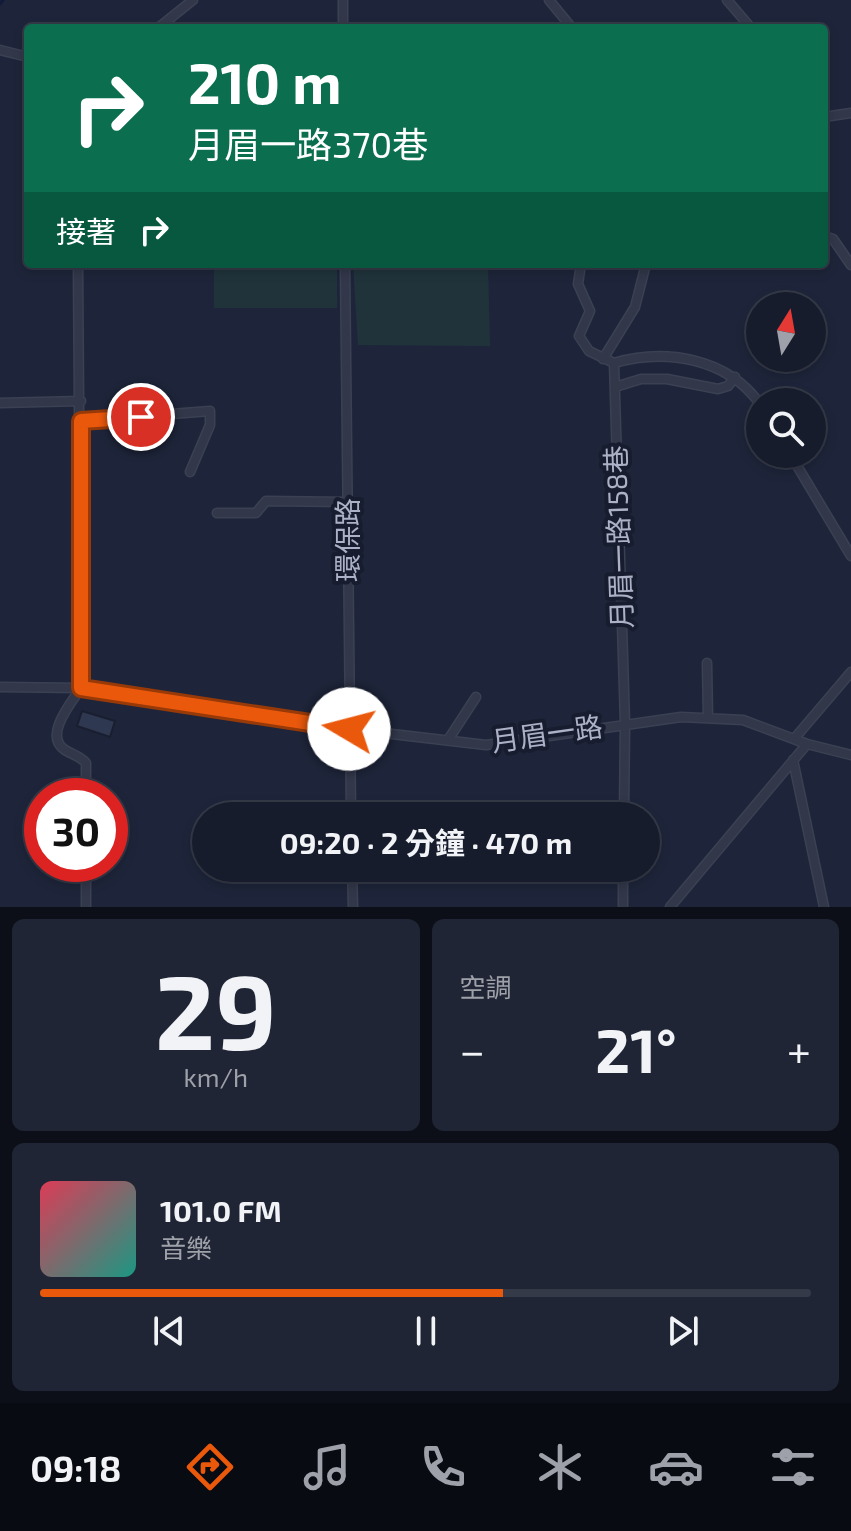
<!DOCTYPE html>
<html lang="zh-TW">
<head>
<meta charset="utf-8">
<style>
	:root { --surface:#161c2c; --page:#1f2534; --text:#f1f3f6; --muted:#9ea1a9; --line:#353a48; --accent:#ea580c }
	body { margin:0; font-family:"Exo 2","Noto Sans TC",sans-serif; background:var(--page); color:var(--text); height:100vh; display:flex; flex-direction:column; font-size:30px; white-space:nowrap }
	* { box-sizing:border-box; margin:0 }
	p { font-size:26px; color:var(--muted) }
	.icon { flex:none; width:44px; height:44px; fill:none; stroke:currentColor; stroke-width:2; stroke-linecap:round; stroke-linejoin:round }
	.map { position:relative; height:907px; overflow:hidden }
	.details { display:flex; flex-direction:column; gap:12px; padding:12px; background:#0c0f18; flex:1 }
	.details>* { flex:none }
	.guide { position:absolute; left:24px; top:24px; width:804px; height:244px; border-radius:8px; box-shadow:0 4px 12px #0003,0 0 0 2px var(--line); background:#0b6e4f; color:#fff; overflow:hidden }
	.needle { width:52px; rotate:11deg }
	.controls { position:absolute; left:746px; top:292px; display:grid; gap:16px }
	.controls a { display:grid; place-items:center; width:80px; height:80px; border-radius:50%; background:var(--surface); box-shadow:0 4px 12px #0003,0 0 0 2px var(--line); font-size:40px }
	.speed { position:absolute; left:24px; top:778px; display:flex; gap:16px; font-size:40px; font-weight:700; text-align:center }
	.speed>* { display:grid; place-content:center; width:104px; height:104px; border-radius:50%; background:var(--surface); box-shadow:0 4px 12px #0003,0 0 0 2px var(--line); line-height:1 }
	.speed .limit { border:12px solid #d22; background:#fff; color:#111 }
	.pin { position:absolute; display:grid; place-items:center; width:68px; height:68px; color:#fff; margin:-34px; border:4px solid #fff; border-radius:50%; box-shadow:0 2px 8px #0007 }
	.me { position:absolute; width:88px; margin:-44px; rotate:278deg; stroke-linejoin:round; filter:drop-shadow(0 0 6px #0008) }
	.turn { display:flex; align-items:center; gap:28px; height:168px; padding:0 32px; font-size:36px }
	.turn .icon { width:104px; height:104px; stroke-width:2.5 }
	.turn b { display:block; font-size:56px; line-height:68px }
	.then { display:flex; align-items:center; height:76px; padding:0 32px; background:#0003; gap:16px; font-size:30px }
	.big { font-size:60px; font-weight:700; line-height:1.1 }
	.details .tile { flex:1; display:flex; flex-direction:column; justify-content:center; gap:12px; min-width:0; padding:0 28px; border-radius:12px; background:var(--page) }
	.details .dial { align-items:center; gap:0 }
	.dial b { font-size:104px; line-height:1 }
	.song { display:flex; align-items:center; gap:24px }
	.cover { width:96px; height:96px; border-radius:12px; background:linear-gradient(135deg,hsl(350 70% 55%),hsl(170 70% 35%)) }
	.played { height:8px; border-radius:4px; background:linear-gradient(90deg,var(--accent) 60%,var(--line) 60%) }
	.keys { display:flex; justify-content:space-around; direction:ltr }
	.heat { display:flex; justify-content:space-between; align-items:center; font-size:44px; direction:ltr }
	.details .tiles { flex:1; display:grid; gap:12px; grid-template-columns:1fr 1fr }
	.tile:last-child { grid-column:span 2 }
	.trip { position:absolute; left:192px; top:802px; width:468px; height:80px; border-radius:40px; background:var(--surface); box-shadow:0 4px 12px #0003,0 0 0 2px var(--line); font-weight:700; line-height:80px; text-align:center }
	.tabs { display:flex; height:128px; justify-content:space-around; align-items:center; background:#090b12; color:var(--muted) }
	.tabs .icon { width:56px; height:56px }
	.tabs .current { color:var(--accent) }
	.tabs b { font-size:36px; color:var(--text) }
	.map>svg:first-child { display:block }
	.green { fill:#20333b }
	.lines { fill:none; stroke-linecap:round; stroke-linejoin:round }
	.stream { stroke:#111a38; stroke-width:3 }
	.building { fill:#2f3851; stroke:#191f30; stroke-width:2 }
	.minor-casing { stroke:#3b4153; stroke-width:11 }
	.minor { stroke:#32374a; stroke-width:8 }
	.route-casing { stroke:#983908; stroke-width:20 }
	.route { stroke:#ea580c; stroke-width:14 }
	.labels { text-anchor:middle; stroke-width:8; stroke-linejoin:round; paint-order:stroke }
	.street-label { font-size:28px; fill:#acb1c7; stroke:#171d2e }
</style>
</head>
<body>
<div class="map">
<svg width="851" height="907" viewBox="0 0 851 907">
	<rect width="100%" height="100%" fill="#1e253a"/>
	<path class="green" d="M 214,264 L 337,264 L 337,308 L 214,308 Z
		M 353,264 L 488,264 L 490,346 L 358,345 Z"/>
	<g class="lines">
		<path class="stream" d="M 0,4 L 3,0"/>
	</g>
	<path class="building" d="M 82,711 L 115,721 L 110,737 L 77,726 Z"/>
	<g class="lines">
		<defs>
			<path id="minor" d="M 549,0 L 572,28
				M 727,0 L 751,28
				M 158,28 L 193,0
				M 343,28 L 343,0
				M 0,50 L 28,57
				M 824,117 L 851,113
				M 824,236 L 833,239 L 851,265
				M 78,264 L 81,688 C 71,703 43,736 65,750 C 73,755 80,756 86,763 L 86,796
				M 345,264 L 351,816
				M 581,264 L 578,284 L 590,311 L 579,336 L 589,351 L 614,363 L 625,723 L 624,816
				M 603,359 L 635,307 L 646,264
				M 614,363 C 666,348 727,358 760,404
				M 615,387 L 641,379 L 667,379 L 718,389 L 728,386 L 735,377
				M 0,403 L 81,401
				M 81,421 L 210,411 L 210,425 L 190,472
				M 790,454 L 851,556
				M 217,513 L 256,513 L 266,501 L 347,502
				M 707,663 L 708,718
				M 0,687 L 81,688 L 349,729 L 486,745 L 681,717 L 743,720 L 807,744 L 851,755
				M 794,739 L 851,672
				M 448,740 L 476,697
				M 793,760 L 824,907
				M 86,864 L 86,907
				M 352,868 L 353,907
				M 623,907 L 623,868
				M 670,907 L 807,744"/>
		</defs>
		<use href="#minor" class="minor-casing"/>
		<use href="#minor" class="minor"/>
	</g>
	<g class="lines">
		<defs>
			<path id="route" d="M 141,417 L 81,421 L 81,688 L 349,729"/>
		</defs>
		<use href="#route" class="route-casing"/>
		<use href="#route" class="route"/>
	</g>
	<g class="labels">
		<g class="street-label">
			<text transform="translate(619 537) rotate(-92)" y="10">月眉一路158巷</text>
			<text transform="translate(348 540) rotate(-90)" y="10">環保路</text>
			<text transform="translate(547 734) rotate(-8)" y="10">月眉一路</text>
		</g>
	</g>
</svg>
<div class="controls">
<a><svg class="needle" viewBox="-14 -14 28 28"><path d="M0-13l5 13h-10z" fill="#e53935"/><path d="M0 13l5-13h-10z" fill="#9ea1a9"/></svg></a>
<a><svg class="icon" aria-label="search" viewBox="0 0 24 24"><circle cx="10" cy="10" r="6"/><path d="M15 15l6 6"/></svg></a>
</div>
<div class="speed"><div class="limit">30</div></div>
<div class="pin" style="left:141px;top:417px;background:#d93025"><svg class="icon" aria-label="arrive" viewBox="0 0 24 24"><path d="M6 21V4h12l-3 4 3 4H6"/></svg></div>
<svg class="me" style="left:349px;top:729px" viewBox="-20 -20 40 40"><circle r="19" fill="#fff"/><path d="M0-13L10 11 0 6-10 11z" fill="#ea580c"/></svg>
<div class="trip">09:20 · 2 分鐘 · 470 m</div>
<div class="guide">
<div class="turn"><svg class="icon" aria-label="right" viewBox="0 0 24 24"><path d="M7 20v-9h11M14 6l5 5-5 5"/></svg><div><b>210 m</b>月眉一路370巷</div></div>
<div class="then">接著<svg class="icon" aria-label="right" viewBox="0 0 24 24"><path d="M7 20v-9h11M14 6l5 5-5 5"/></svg></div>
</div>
</div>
<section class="details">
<div class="tiles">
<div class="tile dial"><b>29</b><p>km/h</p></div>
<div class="tile"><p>空調</p>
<div class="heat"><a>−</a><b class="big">21°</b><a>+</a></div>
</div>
<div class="tile">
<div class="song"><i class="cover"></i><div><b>101.0 FM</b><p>音樂</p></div></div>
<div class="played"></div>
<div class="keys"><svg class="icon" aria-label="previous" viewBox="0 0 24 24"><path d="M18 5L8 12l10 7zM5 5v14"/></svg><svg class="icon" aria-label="pause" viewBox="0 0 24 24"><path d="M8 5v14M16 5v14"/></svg><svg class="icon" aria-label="next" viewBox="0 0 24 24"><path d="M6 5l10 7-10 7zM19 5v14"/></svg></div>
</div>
</div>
</section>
<nav class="tabs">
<b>09:18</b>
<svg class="icon current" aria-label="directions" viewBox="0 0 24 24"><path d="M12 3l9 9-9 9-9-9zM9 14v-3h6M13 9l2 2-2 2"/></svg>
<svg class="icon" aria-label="music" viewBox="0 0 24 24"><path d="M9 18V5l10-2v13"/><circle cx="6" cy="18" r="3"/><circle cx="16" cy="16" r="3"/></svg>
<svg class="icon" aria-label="phone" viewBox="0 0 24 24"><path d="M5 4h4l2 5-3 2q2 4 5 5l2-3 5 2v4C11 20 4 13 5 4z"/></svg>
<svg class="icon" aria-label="climate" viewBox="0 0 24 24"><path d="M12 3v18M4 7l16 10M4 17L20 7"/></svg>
<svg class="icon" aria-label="car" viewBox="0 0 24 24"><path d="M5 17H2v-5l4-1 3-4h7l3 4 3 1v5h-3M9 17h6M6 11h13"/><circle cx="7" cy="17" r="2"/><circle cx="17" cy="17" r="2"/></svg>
<svg class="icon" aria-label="filters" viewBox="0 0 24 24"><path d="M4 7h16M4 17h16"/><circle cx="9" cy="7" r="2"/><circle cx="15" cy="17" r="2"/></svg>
</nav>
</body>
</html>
